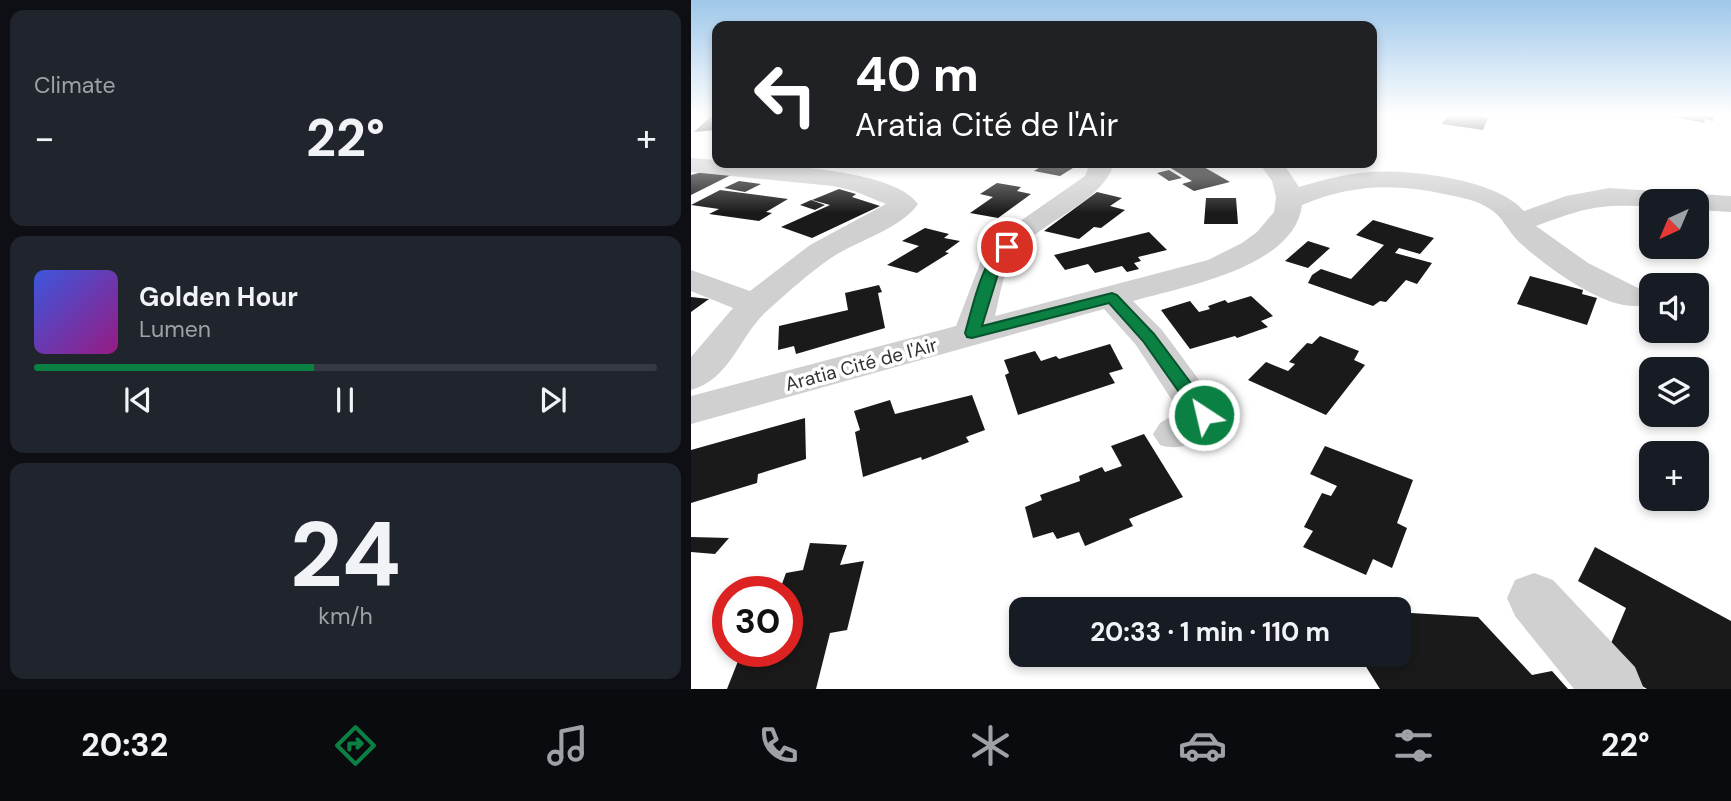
<!DOCTYPE html>
<html lang="en">
<head>
<meta charset="utf-8">
<style>
	:root { --surface:#171b24; --page:#20242c; --text:#f1f3f6; --muted:#9ea1a6; --line:#363941; --accent:#0b8043 }
	body { margin:0; font-family:"DM Sans",sans-serif; background:var(--page); color:var(--text); height:100vh; display:flex; flex-direction:column; font-size:26px; white-space:nowrap }
	* { box-sizing:border-box; margin:0 }
	p { font-size:23px; color:var(--muted) }
	.icon { flex:none; width:38px; height:38px; fill:none; stroke:currentColor; stroke-width:2; stroke-linecap:round; stroke-linejoin:round }
	.map { position:relative; flex:1; overflow:hidden }
	.sheet { display:flex; flex-direction:column; gap:10px; padding:10px; background:#0d0f14; width:691px }
	.sheet>* { flex:none }
	.hud { position:absolute; left:21px; top:21px; width:665px; height:147px; border-radius:14px; box-shadow:0 4px 10px #0003; background:#202124; color:#fff; overflow:hidden }
	.needle { width:46px; rotate:224deg }
	.buttons { position:absolute; left:948px; top:189px; display:grid; gap:14px }
	.buttons a { display:grid; place-items:center; width:70px; height:70px; border-radius:14px; background:var(--surface); box-shadow:0 4px 10px #0003; font-size:35px }
	.speed { position:absolute; left:21px; top:576px; display:flex; gap:14px; font-size:35px; font-weight:700; text-align:center }
	.speed>* { display:grid; place-content:center; width:91px; height:91px; border-radius:50%; background:var(--surface); box-shadow:0 4px 10px #0003; line-height:1 }
	.speed .limit { border:10px solid #d22; background:#fff; color:#111 }
	.pin { position:absolute; display:grid; place-items:center; width:60px; height:60px; color:#fff; margin:-30px; border:4px solid #fff; border-radius:50%; box-shadow:0 2px 7px #0007 }
	.me { position:absolute; width:77px; margin:-38px; rotate:325deg; stroke-linejoin:round; filter:drop-shadow(0 0 5px #0008) }
	.turn { display:flex; align-items:center; gap:24px; height:147px; padding:0 28px; font-size:32px }
	.turn .icon { width:91px; height:91px; stroke-width:2.5 }
	.turn b { display:block; font-size:49px; line-height:60px }
	.big { font-size:52px; font-weight:700; line-height:1.1 }
	.sheet .widget { flex:1; display:flex; flex-direction:column; justify-content:center; gap:10px; min-width:0; padding:0 24px; border-radius:14px; background:var(--page) }
	.sheet .dial { align-items:center; gap:0 }
	.dial b { font-size:91px; line-height:1 }
	.song { display:flex; align-items:center; gap:21px }
	.cover { width:84px; height:84px; border-radius:10px; background:linear-gradient(135deg,hsl(230 70% 55%),hsl(310 70% 35%)) }
	.played { height:7px; border-radius:4px; background:linear-gradient(90deg,var(--accent) 45%,var(--line) 45%) }
	.keys { display:flex; justify-content:space-around; direction:ltr }
	.heat { display:flex; justify-content:space-between; align-items:center; font-size:38px; direction:ltr }
	.trip { position:absolute; left:318px; top:597px; width:402px; height:70px; border-radius:14px; background:var(--surface); box-shadow:0 4px 10px #0003; font-weight:700; line-height:70px; text-align:center }
	.tabs { display:flex; height:112px; justify-content:space-around; align-items:center; background:#090b0e; color:var(--muted) }
	.tabs .icon { width:49px; height:49px }
	.tabs .current { color:var(--accent) }
	.tabs b { font-size:32px; color:var(--text) }
	main { display:flex; flex:1; min-height:0 }
	.map>svg:first-child { display:block }
	.building { fill:#1a1a1a }
	.lines { fill:none; stroke-linecap:round; stroke-linejoin:round }
	.street { fill:#d0d0d0; fill-rule:evenodd }
	.route { fill:#0b8043; stroke:#07532c; stroke-width:2 }
	.labels { text-anchor:middle; stroke-width:7; stroke-linejoin:round; paint-order:stroke }
	.street-label { font-size:19px; fill:#333; stroke:#fff }
</style>
</head>
<body>
<main>
<section class="sheet">
<div class="widget"><p>Climate</p>
<div class="heat"><a>−</a><b class="big">22°</b><a>+</a></div>
</div>
<div class="widget">
<div class="song"><i class="cover"></i><div><b>Golden Hour</b><p>Lumen</p></div></div>
<div class="played"></div>
<div class="keys"><svg class="icon" aria-label="previous" viewBox="0 0 24 24"><path d="M18 5L8 12l10 7zM5 5v14"/></svg><svg class="icon" aria-label="pause" viewBox="0 0 24 24"><path d="M8 5v14M16 5v14"/></svg><svg class="icon" aria-label="next" viewBox="0 0 24 24"><path d="M6 5l10 7-10 7zM19 5v14"/></svg></div>
</div>
<div class="widget dial"><b>24</b><p>km/h</p></div>
</section>
<div class="map">
<svg width="1040" height="689" viewBox="0 0 1040 689">
	<rect width="100%" height="100%" fill="#fff"/>
	<path class="building" d="M 20,116 L 26,116 L 26,130 L 3,132 Z
		M 756,116 L 786,116 L 797,118 L 792,130 L 751,124 Z
		M 977,116 L 1022,116 L 1023,121 L 1013,119 L 1014,123 Z
		M 356,163 L 390,163 L 369,176 L 343,171 Z
		M 455,163 L 506,163 L 539,182 L 503,191 L 491,184 L 501,181 L 473,164 L 461,167 Z
		M 478,170 L 491,178 L 478,181 L 466,173 Z
		M 15,171 L 40,175 L 0,195 L 0,175 Z
		M 48,181 L 70,184 L 54,192 L 33,188 Z
		M 306,183 L 330,187 L 326,191 L 340,194 L 307,218 L 279,213 L 302,197 L 289,194 Z
		M 148,189 L 165,194 L 161,197 L 189,206 L 121,238 L 90,227 L 139,205 L 121,200 Z
		M 29,190 L 97,199 L 75,212 L 81,213 L 68,221 L 18,214 L 28,209 L 0,205 Z
		M 406,192 L 431,198 L 419,206 L 434,210 L 410,228 L 403,227 L 388,239 L 353,231 Z
		M 515,198 L 545,198 L 547,224 L 513,224 Z
		M 120,200 L 134,205 L 124,210 L 109,205 Z
		M 682,220 L 743,238 L 729,254 L 708,248 L 704,253 L 741,263 L 726,284 L 715,280 L 695,302 L 689,301 L 682,306 L 617,283 L 621,275 L 630,269 L 660,279 L 693,245 L 665,235 Z
		M 234,228 L 258,234 L 253,238 L 269,241 L 254,252 L 258,253 L 226,273 L 196,265 L 228,246 L 211,241 Z
		M 458,232 L 476,250 L 447,257 L 450,261 L 443,263 L 448,269 L 436,272 L 431,266 L 404,273 L 397,264 L 374,270 L 363,255 Z
		M 617,241 L 639,248 L 617,268 L 594,261 Z
		M 839,276 L 892,290 L 891,294 L 906,298 L 896,325 L 826,304 Z
		M 188,285 L 191,292 L 187,293 L 194,328 L 105,354 L 103,346 L 87,350 L 88,326 L 157,310 L 154,293 Z
		M 560,296 L 582,316 L 570,321 L 577,327 L 546,338 L 544,336 L 499,349 L 470,310 L 499,301 L 508,312 L 519,309 L 517,306 L 534,300 L 537,303 Z
		M 0,297 L 18,299 L 0,312 Z
		M 629,336 L 668,351 L 663,360 L 674,365 L 635,415 L 557,380 L 575,362 L 597,371 L 604,364 L 598,362 L 616,343 L 621,344 Z
		M 419,344 L 432,369 L 418,373 L 424,383 L 327,415 L 314,375 L 318,373 L 313,360 L 344,351 L 350,361 L 365,356 L 368,359 Z
		M 281,395 L 294,430 L 275,437 L 278,442 L 231,460 L 230,457 L 172,477 L 164,432 L 169,430 L 163,411 L 199,400 L 204,414 Z
		M 114,418 L 115,459 L 67,474 L 66,483 L 0,503 L 0,450 Z
		M 453,434 L 492,497 L 438,519 L 442,526 L 394,546 L 388,532 L 366,539 L 362,532 L 342,538 L 334,507 L 351,500 L 349,495 L 389,481 L 388,476 L 411,467 L 414,472 L 431,466 L 420,446 Z
		M 634,446 L 722,480 L 706,523 L 716,528 L 701,568 L 682,559 L 675,575 L 612,547 L 622,531 L 613,527 L 631,493 L 640,496 L 646,486 L 619,474 Z
		M 0,537 L 38,538 L 24,554 L 0,552 Z
		M 119,543 L 156,545 L 149,565 L 173,561 L 156,630 L 139,633 L 125,689 L 36,689 L 51,651 L 96,651 L 96,592 L 88,592 L 95,573 L 112,570 Z
		M 904,547 L 1040,621 L 1040,689 L 956,689 L 912,662 L 935,608 L 887,581 Z
		M 720,613 L 787,617 L 841,675 L 861,671 L 877,689 L 689,689 L 667,654 L 709,654 L 709,619 Z"/>
	<g class="lines">
		<path class="street" d="M 0,158 L 26,160 L 26,163 C 69,163 202,167 227,204 C 210,229 165,241 140,258 C 118,273 97,292 77,310 C 49,334 40,379 0,390 L 0,357 L 42,308 L 0,291 L 0,270 L 59,291 L 119,245 L 195,204 L 163,191 L 142,186 L 0,172 Z
			M 392,163 L 419,163 L 422,167 C 403,211 340,222 319,263 C 311,278 308,300 304,316 L 517,260 L 551,243 L 566,232 L 583,212 L 585,197 L 581,181 L 568,163 L 592,163 L 608,187 C 631,180 654,174 678,172 C 718,169 806,179 833,211 L 875,196 L 918,188 L 1040,196 L 1040,212 L 1006,210 L 1006,201 L 961,201 L 961,207 C 909,203 893,208 845,226 L 897,263 L 953,291 L 958,298 L 953,305 C 917,314 853,265 827,241 C 817,231 811,216 799,209 C 786,200 768,197 753,194 C 703,183 658,185 611,205 C 604,268 490,287 442,301 L 471,330 L 534,415 C 521,438 494,453 469,445 L 462,434 L 469,423 L 488,411 L 445,345 L 413,309 L 0,424 L 0,396 L 265,326 L 293,253 L 318,229 L 394,176 L 397,169 Z
			M 843,573 L 862,580 L 944,667 L 953,689 L 883,689 L 824,616 L 816,598 L 824,580 Z"/>
	</g>
	<linearGradient id="sky" x2="0" y2="1"><stop stop-color="#9ec7ea"/><stop offset="0.54" stop-color="#fff"/><stop offset="1" stop-color="#fff" stop-opacity="0"/></linearGradient>
	<rect width="1040" height="213" fill="url(#sky)"/>
	<path class="route" d="M 316,244 L 323,247 L 311,261 L 291,326 L 421,293 L 426,295 L 463,334 L 520,410 L 522,415 L 520,419 L 507,419 L 452,341 L 418,303 L 281,338 L 276,337 L 274,333 C 281,310 292,252 316,244 Z"/>
	<g class="labels">
		<g class="street-label">
			<text transform="translate(170 364) rotate(-15)" y="7">Aratia Cité de l'Air</text>
		</g>
	</g>
</svg>
<div class="buttons">
<a><svg class="needle" viewBox="-14 -14 28 28"><path d="M0-13l5 13h-10z" fill="#e53935"/><path d="M0 13l5-13h-10z" fill="#9ea1a6"/></svg></a>
<a><svg class="icon" aria-label="sound" viewBox="0 0 24 24"><path d="M4 9h4l5-4v14l-5-4H4zM17 9q2 3 0 6"/></svg></a>
<a><svg class="icon" aria-label="layers" viewBox="0 0 24 24"><path d="M12 4l9 5-9 5-9-5zM3 14l9 5 9-5"/></svg></a>
<a>+</a>
</div>
<div class="speed"><div class="limit">30</div></div>
<div class="pin" style="left:316px;top:247px;background:#d93025"><svg class="icon" aria-label="arrive" viewBox="0 0 24 24"><path d="M6 21V4h12l-3 4 3 4H6"/></svg></div>
<svg class="me" style="left:513px;top:415px" viewBox="-20 -20 40 40"><circle r="17" fill="#0b8043" stroke="#fff" stroke-width="3"/><path d="M0-11L8 9 0 5-8 9z" fill="#fff"/></svg>
<div class="trip">20:33 · 1 min · 110 m</div>
<div class="hud">
<div class="turn"><svg class="icon" aria-label="left" viewBox="0 0 24 24"><path d="M17 20v-9H6M10 6l-5 5 5 5"/></svg><div><b>40 m</b>Aratia Cité de l'Air</div></div>
</div>
</div>
</main>
<nav class="tabs">
<b>20:32</b>
<svg class="icon current" aria-label="directions" viewBox="0 0 24 24"><path d="M12 3l9 9-9 9-9-9zM9 14v-3h6M13 9l2 2-2 2"/></svg>
<svg class="icon" aria-label="music" viewBox="0 0 24 24"><path d="M9 18V5l10-2v13"/><circle cx="6" cy="18" r="3"/><circle cx="16" cy="16" r="3"/></svg>
<svg class="icon" aria-label="phone" viewBox="0 0 24 24"><path d="M5 4h4l2 5-3 2q2 4 5 5l2-3 5 2v4C11 20 4 13 5 4z"/></svg>
<svg class="icon" aria-label="climate" viewBox="0 0 24 24"><path d="M12 3v18M4 7l16 10M4 17L20 7"/></svg>
<svg class="icon" aria-label="car" viewBox="0 0 24 24"><path d="M5 17H2v-5l4-1 3-4h7l3 4 3 1v5h-3M9 17h6M6 11h13"/><circle cx="7" cy="17" r="2"/><circle cx="17" cy="17" r="2"/></svg>
<svg class="icon" aria-label="filters" viewBox="0 0 24 24"><path d="M4 7h16M4 17h16"/><circle cx="9" cy="7" r="2"/><circle cx="15" cy="17" r="2"/></svg>
<b>22°</b>
</nav>
</body>
</html>
